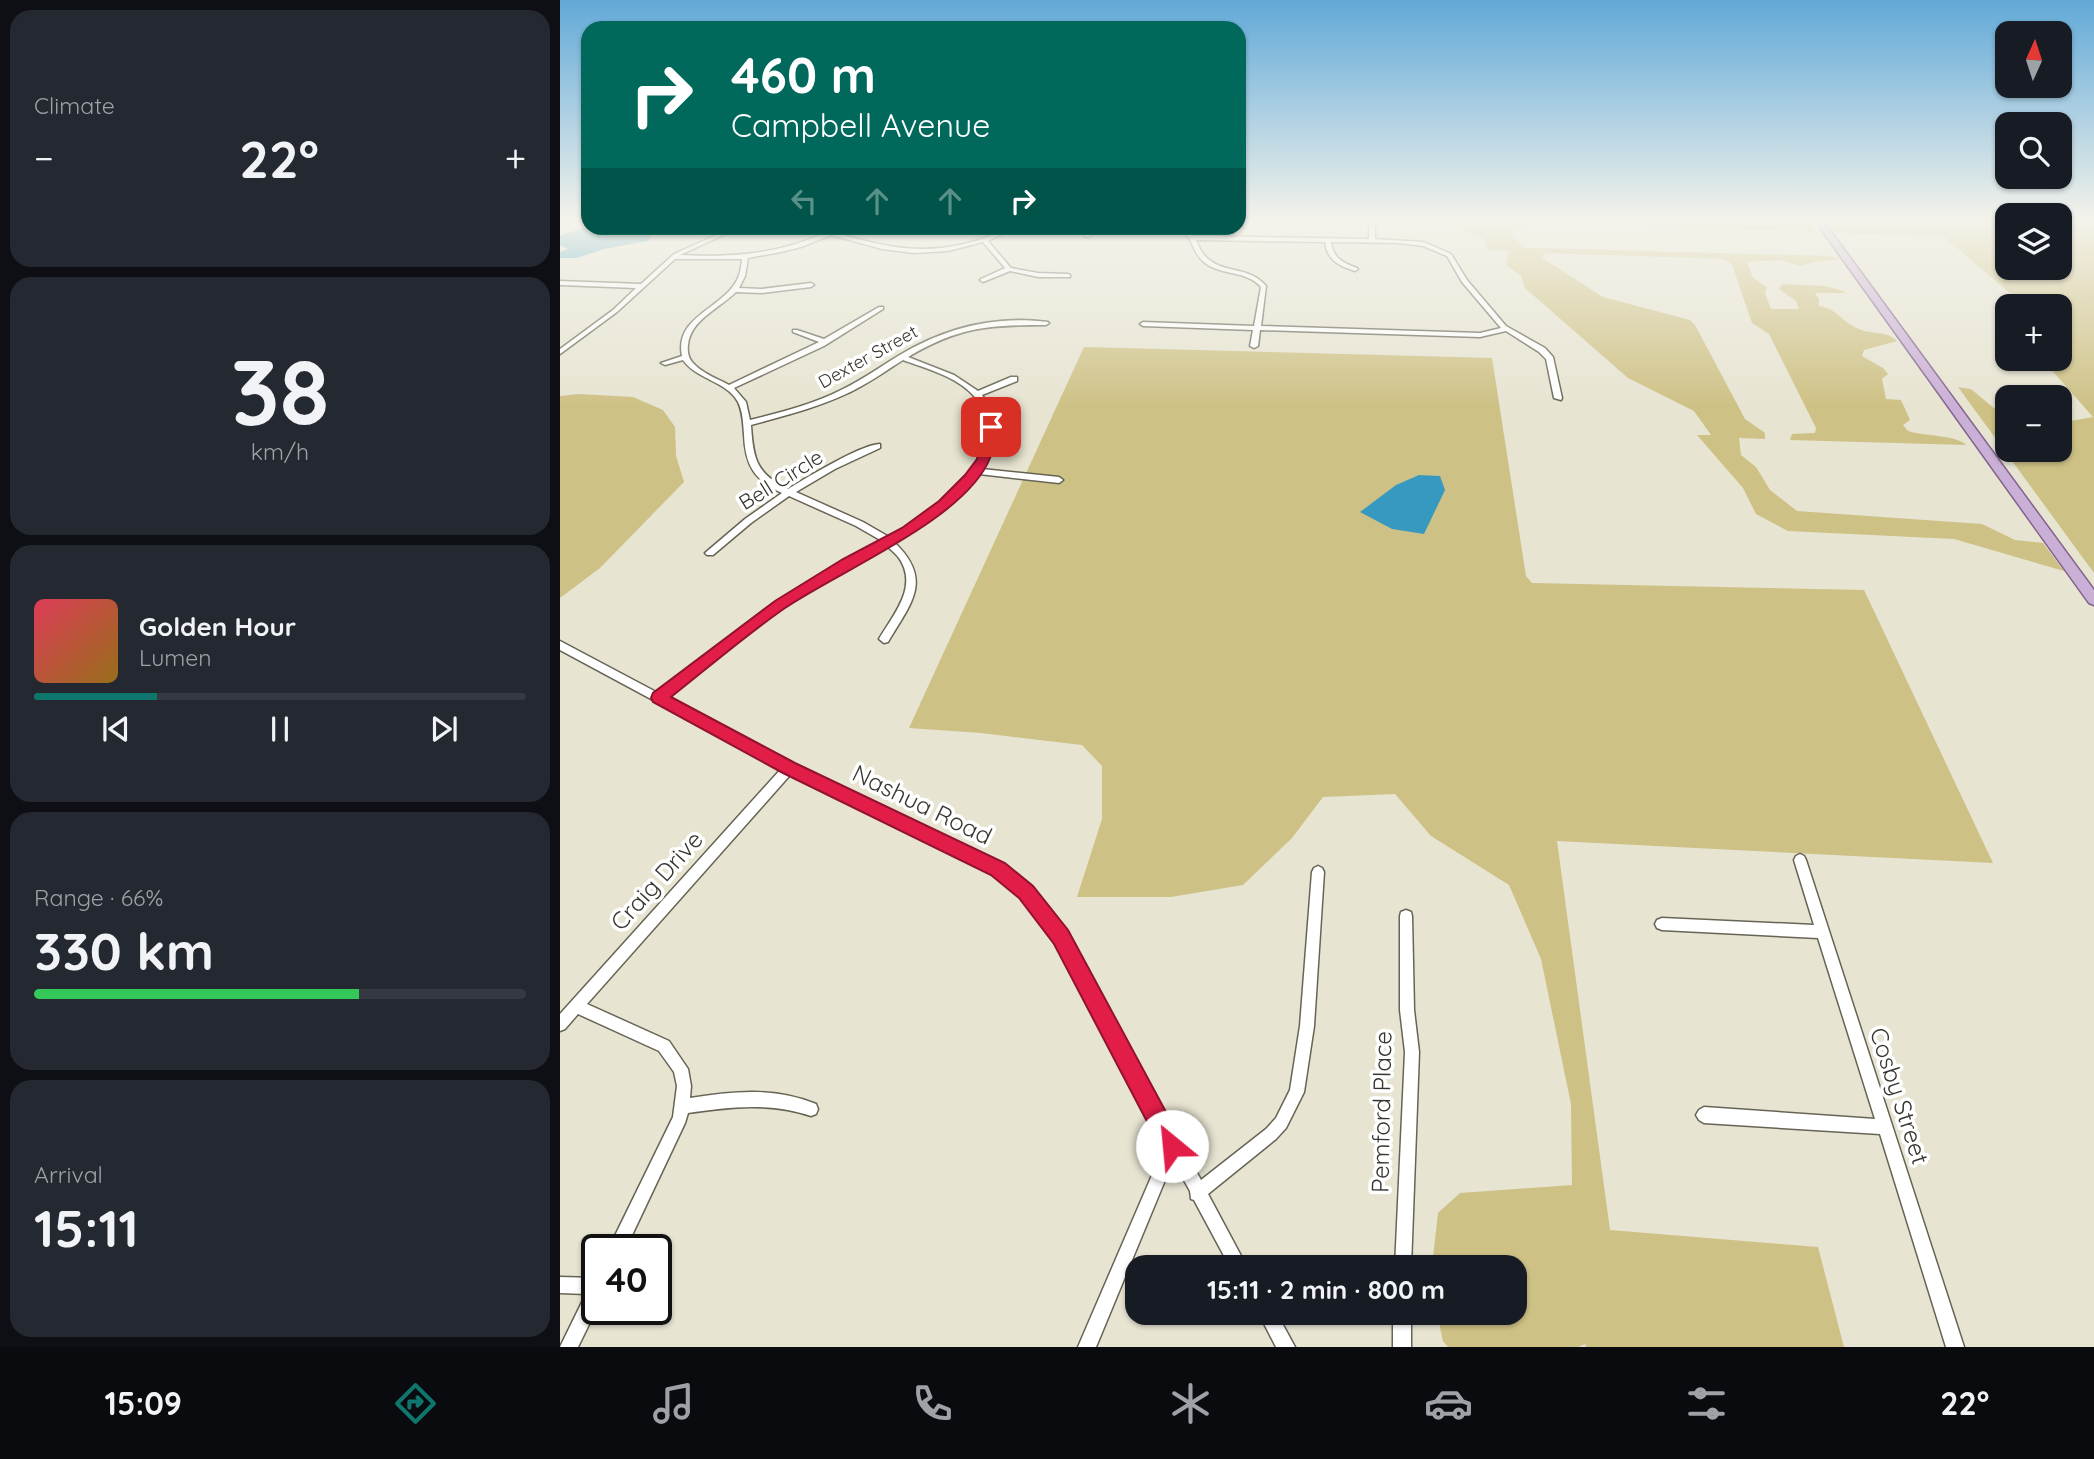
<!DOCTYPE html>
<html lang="en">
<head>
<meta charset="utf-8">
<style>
	:root { --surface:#171b24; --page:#242831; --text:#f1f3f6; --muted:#9ea1a6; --line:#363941; --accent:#0f766e }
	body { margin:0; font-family:Quicksand,sans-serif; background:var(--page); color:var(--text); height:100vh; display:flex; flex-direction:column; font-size:26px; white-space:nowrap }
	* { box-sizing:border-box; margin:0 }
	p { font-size:23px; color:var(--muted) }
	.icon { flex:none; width:38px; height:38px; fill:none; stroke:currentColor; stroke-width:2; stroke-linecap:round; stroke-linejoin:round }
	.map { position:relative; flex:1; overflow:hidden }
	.details { display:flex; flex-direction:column; gap:10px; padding:10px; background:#0d0f14; width:560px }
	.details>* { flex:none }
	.banner { position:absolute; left:21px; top:21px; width:665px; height:214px; border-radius:21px; box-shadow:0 2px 5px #0004; background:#00695c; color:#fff; overflow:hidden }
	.needle { width:46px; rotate:3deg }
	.tools { position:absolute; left:1435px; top:21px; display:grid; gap:14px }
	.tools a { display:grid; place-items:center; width:77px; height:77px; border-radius:14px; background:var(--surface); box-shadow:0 2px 5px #0004; font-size:35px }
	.speed { position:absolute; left:21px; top:1234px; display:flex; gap:14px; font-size:35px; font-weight:700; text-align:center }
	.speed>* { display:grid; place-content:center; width:91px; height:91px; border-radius:50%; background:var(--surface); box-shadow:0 2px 5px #0004; line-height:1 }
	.speed .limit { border:4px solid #111; border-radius:10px; background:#fff; color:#111 }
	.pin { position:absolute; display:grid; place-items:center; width:60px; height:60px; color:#fff; margin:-30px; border-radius:14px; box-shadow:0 4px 10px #0006 }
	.me { position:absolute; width:77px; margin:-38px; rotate:332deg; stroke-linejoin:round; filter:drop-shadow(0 0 5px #0008) }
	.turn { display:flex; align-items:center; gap:24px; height:147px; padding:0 35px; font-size:32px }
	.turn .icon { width:91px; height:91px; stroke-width:2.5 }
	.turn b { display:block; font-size:49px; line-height:60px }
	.lanes { display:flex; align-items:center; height:66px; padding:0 35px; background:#0003; justify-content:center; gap:35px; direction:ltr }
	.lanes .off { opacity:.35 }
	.big { font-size:52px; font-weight:700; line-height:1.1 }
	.details .card { flex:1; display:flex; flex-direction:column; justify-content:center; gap:10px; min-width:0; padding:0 24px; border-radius:21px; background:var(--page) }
	.details .dial { align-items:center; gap:0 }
	.dial b { font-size:91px; line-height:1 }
	.song { display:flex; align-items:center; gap:21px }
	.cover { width:84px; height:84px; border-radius:10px; background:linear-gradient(135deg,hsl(350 70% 55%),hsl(40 70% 35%)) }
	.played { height:7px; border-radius:4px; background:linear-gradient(90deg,var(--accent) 25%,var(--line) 25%) }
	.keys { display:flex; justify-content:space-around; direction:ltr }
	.heat { display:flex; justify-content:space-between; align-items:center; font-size:38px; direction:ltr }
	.charge { height:10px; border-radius:5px; background:linear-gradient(90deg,#34c759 66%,var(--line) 0) }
	.trip { position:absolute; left:565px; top:1255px; width:402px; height:70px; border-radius:21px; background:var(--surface); box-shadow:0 2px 5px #0004; font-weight:700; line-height:70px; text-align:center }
	.menu { display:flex; height:112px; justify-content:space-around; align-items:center; background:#090b0e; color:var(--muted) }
	.menu .icon { width:49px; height:49px }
	.menu .on { color:var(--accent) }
	.menu b { font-size:32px; color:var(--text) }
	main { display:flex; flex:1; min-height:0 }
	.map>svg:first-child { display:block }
	.green { fill:#cec185 }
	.water { fill:#3899c0 }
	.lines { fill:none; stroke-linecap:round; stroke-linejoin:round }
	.minor-casing { stroke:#676455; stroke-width:3 }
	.major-casing { stroke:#80628b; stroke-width:3 }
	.minor { fill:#fff; fill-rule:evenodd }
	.major { fill:#caafd7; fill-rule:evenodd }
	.route { fill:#e11d48; stroke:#92132f; stroke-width:2 }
	.labels { text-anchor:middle; stroke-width:7; stroke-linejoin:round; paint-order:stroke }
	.far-street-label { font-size:18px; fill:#383630; stroke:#fff }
	.street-label { font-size:21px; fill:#383630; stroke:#fff }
	.near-street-label { font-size:24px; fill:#383630; stroke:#fff }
</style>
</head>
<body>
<main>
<section class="details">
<div class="card"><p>Climate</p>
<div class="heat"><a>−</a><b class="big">22°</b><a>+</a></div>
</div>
<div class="card dial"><b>38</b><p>km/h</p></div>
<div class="card">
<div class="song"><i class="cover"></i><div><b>Golden Hour</b><p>Lumen</p></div></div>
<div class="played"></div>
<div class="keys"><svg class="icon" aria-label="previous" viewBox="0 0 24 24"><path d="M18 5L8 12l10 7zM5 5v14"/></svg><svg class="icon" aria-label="pause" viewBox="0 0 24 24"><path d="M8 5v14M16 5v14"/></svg><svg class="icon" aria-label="next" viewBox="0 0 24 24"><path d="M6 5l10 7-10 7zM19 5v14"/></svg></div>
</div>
<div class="card"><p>Range · 66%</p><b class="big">330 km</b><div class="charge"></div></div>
<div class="card"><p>Arrival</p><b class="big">15:11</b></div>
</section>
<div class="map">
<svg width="1534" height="1347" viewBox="0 0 1534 1347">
	<rect width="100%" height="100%" fill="#e7e4d2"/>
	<path class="green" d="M 679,218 L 1246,218 L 1255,231 L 988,226 L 958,229 L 951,235 L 965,248 L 975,248 L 1269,256 L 1282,259 L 1254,262 L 1241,266 L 1220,260 L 1187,262 L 1193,278 L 1207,287 L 1205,293 L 1211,309 L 1239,309 L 1236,301 L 1219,289 L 1222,284 L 1265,286 L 1284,291 L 1285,293 L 1255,293 L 1259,299 L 1259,306 C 1280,310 1281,322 1299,329 C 1312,335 1326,330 1337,341 L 1304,350 L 1302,356 L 1323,368 L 1328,374 L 1322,379 L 1326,399 L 1341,400 L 1350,420 L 1343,425 L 1348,431 C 1363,436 1397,435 1406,445 L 1230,440 L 1232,434 L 1255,433 L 1256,428 L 1209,334 L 1192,323 L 1172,265 L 1165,259 L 986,253 L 981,257 L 1043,297 L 1130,320 L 1135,325 L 1185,419 L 1205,433 L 1205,439 L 1179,438 L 1181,455 L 1196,467 L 1210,490 L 1237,511 L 1422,524 L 1455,540 L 1483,543 L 1504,571 L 1394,539 L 1228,531 L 1196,514 L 1183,488 L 1137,435 L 1151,435 L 1134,411 L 1068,378 L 965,288 L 961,276 L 946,265 L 949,251 L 927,250 L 925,239 L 908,233 L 898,226 L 679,221 Z
		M 1265,218 L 1447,218 L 1447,268 L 1500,268 L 1500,218 L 1534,218 L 1534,573 L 1398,387 L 1411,389 L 1447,419 L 1447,450 L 1500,450 L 1500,423 L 1533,417 L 1482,359 L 1500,359 L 1500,306 L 1465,306 L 1383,236 L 1276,233 Z
		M 524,347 L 932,358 L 966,576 L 972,583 L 1304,590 L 1433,863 L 997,841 L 1050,1230 L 1258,1247 L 1284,1347 L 1026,1347 L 1025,1344 L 1018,1347 L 888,1347 L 883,1341 L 877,1313 L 956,1312 L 956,1267 L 872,1267 L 878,1213 L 900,1193 L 1012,1185 L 1011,1104 L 981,959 L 949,885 L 871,836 L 835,794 L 763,797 L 732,838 L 683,885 L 611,897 L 517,897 L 542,819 L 542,766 L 522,745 L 421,733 L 349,728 Z
		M 19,394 L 73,397 L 103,410 L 115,427 L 116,456 L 124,482 L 40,568 L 0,598 L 0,396 Z"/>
	<path class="water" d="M 28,226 L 91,228 L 92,236 L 88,241 L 44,249 L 17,258 L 0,258 L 0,252 L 8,249 L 0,245 L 0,236 Z
		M 859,475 L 880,476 L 885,490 L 864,534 L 832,529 L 800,512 L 836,485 Z"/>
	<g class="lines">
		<defs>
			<path id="minor" d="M 812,224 L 815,226 L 815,239 L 864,242 L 891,254 L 907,280 L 946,326 L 985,348 L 993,357 L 1002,398 L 1001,400 L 994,398 L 986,359 L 979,352 L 946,331 L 920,337 L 700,330 L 698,346 L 694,348 L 690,346 L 693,330 L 583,326 L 580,324 L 583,322 L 694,326 L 701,287 C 686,270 662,276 645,263 C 637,257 634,248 630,240 C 627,235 622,231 619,228 L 625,228 L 633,236 L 809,239 L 809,226 ZM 636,240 L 765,242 C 767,260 779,266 795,271 L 798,269 L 797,268 C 783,263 773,258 771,242 L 838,243 L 863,246 L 887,256 L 902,282 L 941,328 L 920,333 L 701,326 L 706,286 C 689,266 666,274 648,259 C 642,254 639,247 636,240 Z
				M 172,228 L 179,228 L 120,255 C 180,258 223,253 277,228 L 284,228 L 276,233 C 321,246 357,255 404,244 C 413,242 422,239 430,236 C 437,232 442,228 450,228 L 440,235 L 428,241 L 451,268 L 478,273 L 508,274 L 510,275 L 510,277 L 478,277 L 450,271 L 423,282 L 420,280 L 421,279 L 445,268 L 423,242 L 388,251 L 354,253 L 322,249 L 271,235 L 241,247 L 221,252 L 188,258 L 185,276 L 179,288 L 201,289 L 251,283 L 254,285 L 251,287 L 201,293 L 176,292 C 160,308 130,320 128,345 C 127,353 129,360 135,365 C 144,374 158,379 169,385 L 259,342 L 233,332 L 233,330 L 237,330 L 264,339 L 319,307 L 323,307 L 323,309 L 264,346 L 174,388 L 186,402 L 190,420 C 222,412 254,404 283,389 C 302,380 320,367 338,356 C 384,328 435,315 488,322 L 489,323 L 486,325 C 428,325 399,327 348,357 L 394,375 L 418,391 L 451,377 L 457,377 L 457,381 L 422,395 C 439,418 436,445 422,469 L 499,477 L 503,480 L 499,483 L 419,474 C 399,505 364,524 334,542 C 374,580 351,603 328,642 L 324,643 L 319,639 C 333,615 359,587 339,558 C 336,554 331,550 327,546 L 277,574 L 213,614 L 107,698 L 233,765 L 442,865 L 471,888 L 506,932 L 641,1180 L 706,1129 L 716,1118 L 730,1090 L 740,1026 L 752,872 L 754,868 L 758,866 L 762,868 L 764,872 L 754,1026 L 744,1092 L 726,1128 L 716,1139 L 648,1194 L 687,1267 L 670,1267 L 634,1200 L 631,1199 L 630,1191 L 613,1161 L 536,1347 L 518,1347 L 605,1145 L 496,942 L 461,896 L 434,873 L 231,774 L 27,1004 L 109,1041 L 128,1069 L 131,1086 L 130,1098 C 173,1091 215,1087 256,1104 L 258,1109 L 256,1114 L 251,1116 C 210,1102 170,1107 128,1113 L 125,1123 L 65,1250 L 48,1250 L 113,1117 L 117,1086 L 114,1072 L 99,1051 L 18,1014 L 5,1029 L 0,1031 L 0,1014 L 221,769 L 0,650 L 0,641 L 98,693 L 206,609 L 270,569 L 322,541 L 296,526 L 229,496 L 191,523 L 153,555 L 147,555 L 145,553 L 185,519 L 222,493 C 194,480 185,465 184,434 C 183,423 183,412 178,402 C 167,381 137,380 123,360 L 105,365 L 101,363 L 122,356 C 114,319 158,309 174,285 C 180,277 181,268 182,259 L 115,259 L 57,312 L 0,354 L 0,349 L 53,310 L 76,288 L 0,285 L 0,281 L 81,284 L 114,254 ZM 343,360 C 367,369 396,376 414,396 C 426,408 428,426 424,441 C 413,488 368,514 329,537 L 303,522 L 236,492 L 275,469 L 320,448 L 320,444 C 302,444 246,478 228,489 C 196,474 193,458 191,425 C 223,416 256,408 286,394 C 306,385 324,372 343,360 Z
				M 532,228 L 538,228 L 529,237 L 525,237 L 525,235 Z
				M 1240,854 L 1244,856 L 1246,860 L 1404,1347 L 1386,1347 L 1320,1134 L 1144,1123 L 1139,1120 L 1136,1115 L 1139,1110 L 1144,1107 L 1315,1119 L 1258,938 L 1102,930 L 1097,928 L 1095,924 L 1097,920 L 1102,918 L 1254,925 L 1234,860 L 1236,856 Z
				M 846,910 L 851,912 L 852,916 L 854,1010 L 859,1052 L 851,1267 L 835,1267 L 845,1052 L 840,1010 L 840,916 L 841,912 Z
				M 0,1277 L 37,1278 L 37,1308 L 18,1347 L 0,1347 L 26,1294 L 0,1293 Z
				M 698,1312 L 716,1312 L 735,1347 L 716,1347 Z
				M 833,1312 L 851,1312 L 851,1347 L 833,1347 Z"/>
			<path id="major" d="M 1253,218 L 1261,218 L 1534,590 L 1534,605 L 1529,603 Z"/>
		</defs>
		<use href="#minor" class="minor-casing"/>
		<use href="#major" class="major-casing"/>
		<use href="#minor" class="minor"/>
		<use href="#major" class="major"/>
	</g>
	<linearGradient id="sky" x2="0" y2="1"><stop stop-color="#61a9d8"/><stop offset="0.54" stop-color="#f4f3eb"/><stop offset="1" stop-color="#f4f3eb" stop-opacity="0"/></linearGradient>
	<rect width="1534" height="407" fill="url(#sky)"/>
	<path class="route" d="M 431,423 L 437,427 C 435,437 434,449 430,458 C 406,519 279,571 225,608 C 186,635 149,667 111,697 L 235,763 L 445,863 L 473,886 L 508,930 L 620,1138 L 624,1146 L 620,1154 L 612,1158 L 604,1154 L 494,944 L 459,898 L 431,875 L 223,773 L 93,702 L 91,698 L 93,693 L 215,601 L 283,559 L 342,528 L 379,501 L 405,475 L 417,459 L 425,427 Z"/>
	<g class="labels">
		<g class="far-street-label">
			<text transform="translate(308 357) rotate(-29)" y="6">Dexter Street</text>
		</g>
		<g class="street-label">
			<text transform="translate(221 480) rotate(-32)" y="7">Bell Circle</text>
		</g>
		<g class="near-street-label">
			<text transform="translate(362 805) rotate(26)" y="8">Nashua Road</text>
			<text transform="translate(97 881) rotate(-48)" y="8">Craig Drive</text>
			<text transform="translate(1339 1096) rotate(72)" y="8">Cosby Street</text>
			<text transform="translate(822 1112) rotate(-89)" y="8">Pemford Place</text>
		</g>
	</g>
</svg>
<div class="tools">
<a><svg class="needle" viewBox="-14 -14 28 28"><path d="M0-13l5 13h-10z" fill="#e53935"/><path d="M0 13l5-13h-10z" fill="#9ea1a6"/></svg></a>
<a><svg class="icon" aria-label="search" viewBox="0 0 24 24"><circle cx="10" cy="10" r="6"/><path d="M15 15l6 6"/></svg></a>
<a><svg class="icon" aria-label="layers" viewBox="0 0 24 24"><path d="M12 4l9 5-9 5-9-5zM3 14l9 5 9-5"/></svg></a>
<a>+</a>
<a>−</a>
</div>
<div class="speed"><div class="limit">40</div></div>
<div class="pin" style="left:431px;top:427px;background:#d93025"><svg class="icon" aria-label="arrive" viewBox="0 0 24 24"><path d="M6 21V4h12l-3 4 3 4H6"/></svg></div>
<svg class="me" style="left:612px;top:1146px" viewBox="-20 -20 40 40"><circle r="19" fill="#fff"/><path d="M0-13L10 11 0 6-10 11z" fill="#e11d48"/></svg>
<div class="trip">15:11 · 2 min · 800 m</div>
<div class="banner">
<div class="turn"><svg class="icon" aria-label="right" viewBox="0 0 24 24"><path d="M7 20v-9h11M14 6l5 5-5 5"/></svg><div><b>460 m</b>Campbell Avenue</div></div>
<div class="lanes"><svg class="icon off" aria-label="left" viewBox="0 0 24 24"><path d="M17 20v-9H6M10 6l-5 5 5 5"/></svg><svg class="icon off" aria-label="ahead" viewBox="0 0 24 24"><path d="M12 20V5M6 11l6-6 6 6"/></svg><svg class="icon off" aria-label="ahead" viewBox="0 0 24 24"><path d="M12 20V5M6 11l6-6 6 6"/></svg><svg class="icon" aria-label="right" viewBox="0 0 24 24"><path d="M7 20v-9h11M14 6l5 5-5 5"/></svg></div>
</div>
</div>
</main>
<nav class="menu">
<b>15:09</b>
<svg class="icon on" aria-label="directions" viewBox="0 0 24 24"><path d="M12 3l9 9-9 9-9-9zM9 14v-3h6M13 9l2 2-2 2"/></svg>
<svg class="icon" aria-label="music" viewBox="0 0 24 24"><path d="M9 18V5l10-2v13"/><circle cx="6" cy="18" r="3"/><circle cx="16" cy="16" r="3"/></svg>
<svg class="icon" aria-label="phone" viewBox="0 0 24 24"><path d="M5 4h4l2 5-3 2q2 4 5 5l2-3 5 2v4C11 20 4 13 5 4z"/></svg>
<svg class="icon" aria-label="climate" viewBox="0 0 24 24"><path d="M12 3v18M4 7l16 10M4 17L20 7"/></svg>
<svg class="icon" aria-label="car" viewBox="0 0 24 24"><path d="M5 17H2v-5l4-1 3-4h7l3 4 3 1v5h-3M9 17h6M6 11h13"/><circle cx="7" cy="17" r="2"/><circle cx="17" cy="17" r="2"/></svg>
<svg class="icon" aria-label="filters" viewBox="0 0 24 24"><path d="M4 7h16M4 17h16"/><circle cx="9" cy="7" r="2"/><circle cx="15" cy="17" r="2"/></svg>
<b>22°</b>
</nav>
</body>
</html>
